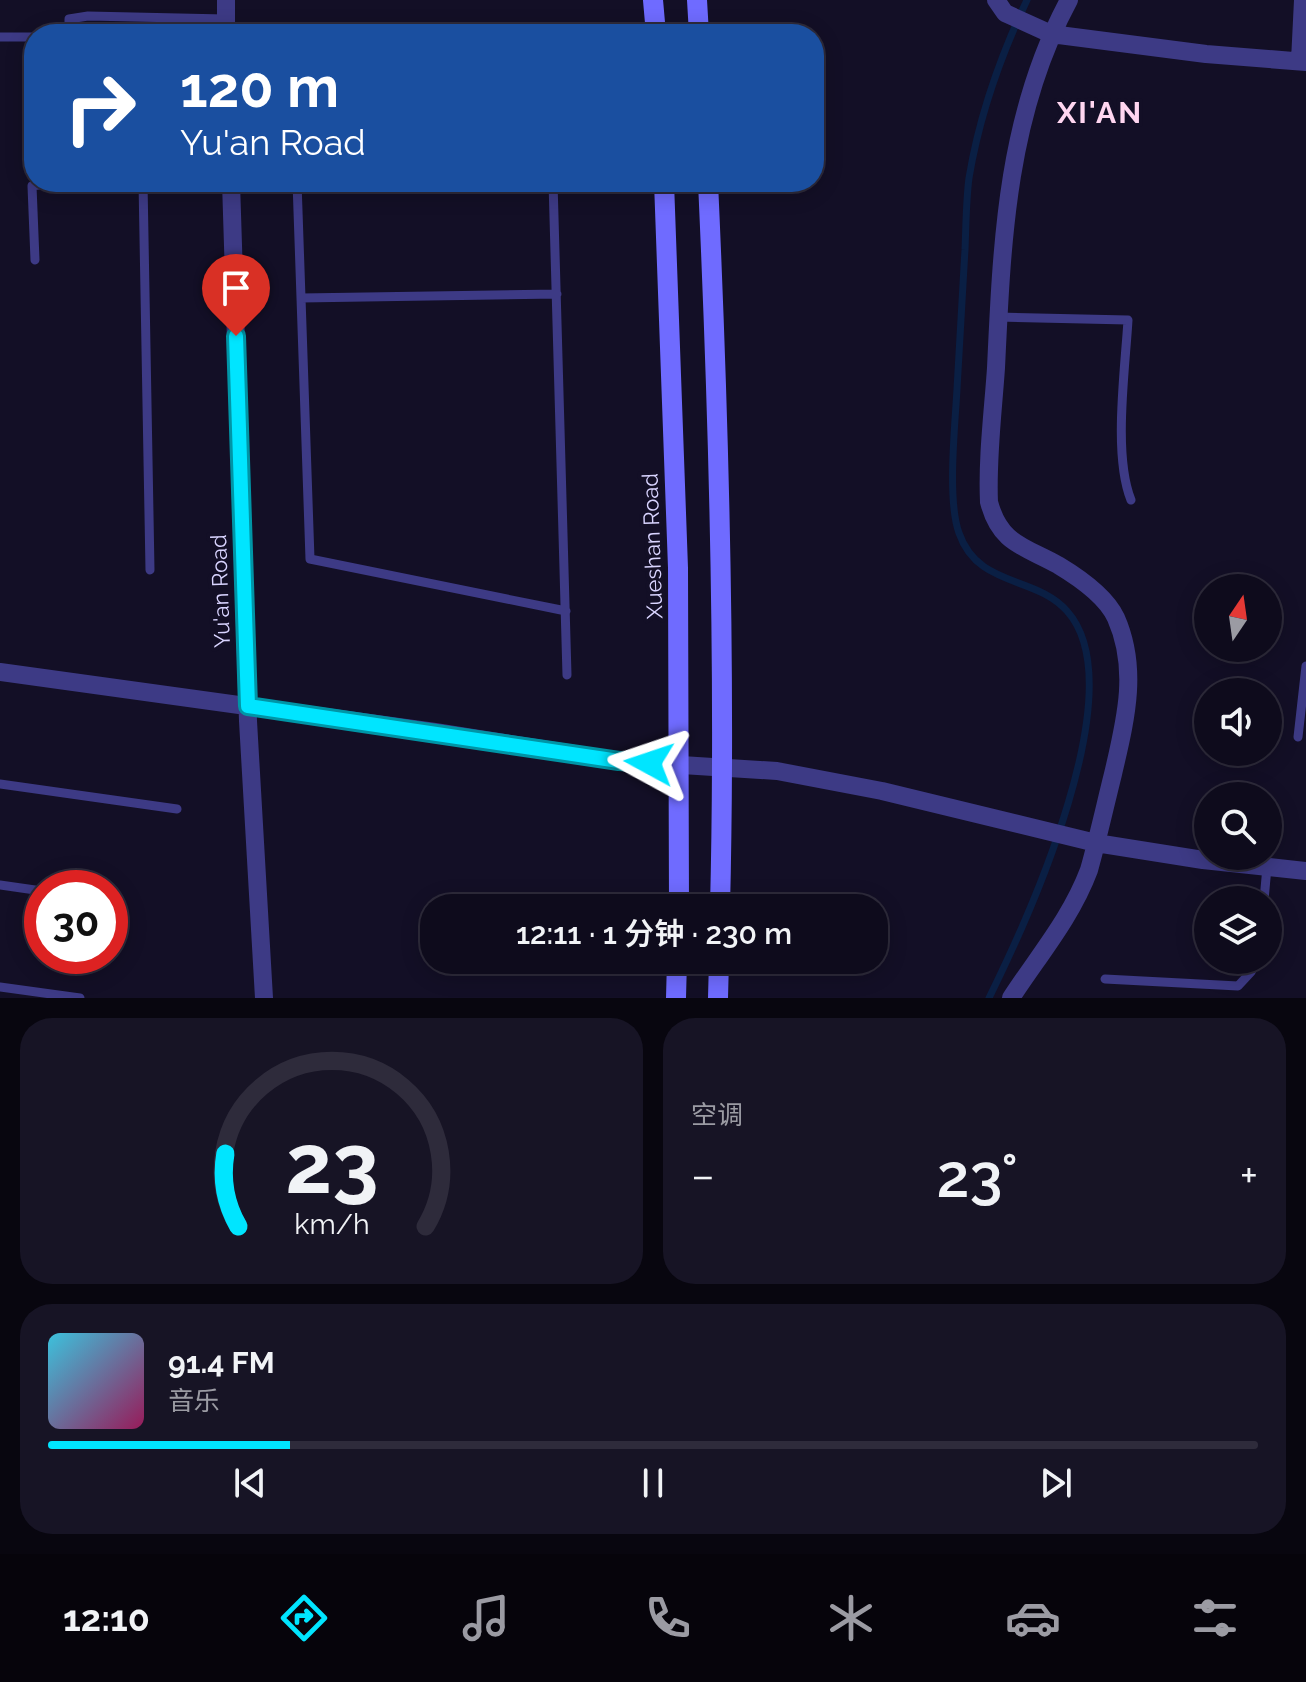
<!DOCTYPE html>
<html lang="zh">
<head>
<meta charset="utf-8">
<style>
	:root { --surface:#0e0b1c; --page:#171425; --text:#f1f3f6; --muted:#9b9ba3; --line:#2e2b3b; --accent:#00e5ff }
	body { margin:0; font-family:Raleway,"Noto Sans SC",sans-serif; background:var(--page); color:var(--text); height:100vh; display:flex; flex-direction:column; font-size:30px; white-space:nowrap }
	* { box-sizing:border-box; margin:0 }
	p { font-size:26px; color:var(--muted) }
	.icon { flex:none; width:44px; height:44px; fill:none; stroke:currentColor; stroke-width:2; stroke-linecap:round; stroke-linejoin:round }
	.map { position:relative; height:998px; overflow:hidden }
	.side { display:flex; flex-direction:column; gap:20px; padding:20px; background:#08060f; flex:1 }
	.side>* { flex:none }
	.hud { position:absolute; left:24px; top:24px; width:800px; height:168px; border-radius:32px; box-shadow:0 4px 20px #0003,0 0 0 2px var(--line); background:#1a4fa0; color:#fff; overflow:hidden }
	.needle { width:52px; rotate:13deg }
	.controls { position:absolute; left:1194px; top:574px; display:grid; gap:16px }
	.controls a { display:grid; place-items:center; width:88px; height:88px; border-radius:50%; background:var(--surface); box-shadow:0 4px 20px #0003,0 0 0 2px var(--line); font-size:40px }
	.speed { position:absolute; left:24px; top:870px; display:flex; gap:16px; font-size:40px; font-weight:700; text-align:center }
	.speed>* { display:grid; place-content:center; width:104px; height:104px; border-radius:50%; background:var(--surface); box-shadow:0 4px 20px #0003,0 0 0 2px var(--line); line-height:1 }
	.speed .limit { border:12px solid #d22; background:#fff; color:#111 }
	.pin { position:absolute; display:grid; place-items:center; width:68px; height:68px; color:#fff; margin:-82px -34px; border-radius:50% 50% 50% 0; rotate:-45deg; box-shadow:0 0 8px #0007 }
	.pin .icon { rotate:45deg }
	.me { position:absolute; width:88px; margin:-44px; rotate:275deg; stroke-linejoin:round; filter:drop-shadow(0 0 6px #0008) }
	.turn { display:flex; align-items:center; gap:28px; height:168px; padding:0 24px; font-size:36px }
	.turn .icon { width:104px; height:104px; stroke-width:2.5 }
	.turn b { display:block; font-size:56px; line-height:68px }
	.big { font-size:60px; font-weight:600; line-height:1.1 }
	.side .tile { flex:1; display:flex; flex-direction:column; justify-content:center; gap:12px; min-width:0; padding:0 28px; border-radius:32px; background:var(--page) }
	.side .dial { align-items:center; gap:0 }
	.dial svg { height:208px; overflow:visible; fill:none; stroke:var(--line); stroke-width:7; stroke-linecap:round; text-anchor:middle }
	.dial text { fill:var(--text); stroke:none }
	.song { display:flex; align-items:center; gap:24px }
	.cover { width:96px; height:96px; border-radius:12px; background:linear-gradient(135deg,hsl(190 70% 55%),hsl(330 70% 35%)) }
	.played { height:8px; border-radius:4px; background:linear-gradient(90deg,var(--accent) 20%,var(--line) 20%) }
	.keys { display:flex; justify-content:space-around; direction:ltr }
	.heat { display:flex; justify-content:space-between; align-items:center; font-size:44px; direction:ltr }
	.side .tiles { flex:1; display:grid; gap:20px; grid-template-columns:1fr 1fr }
	.tile:last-child { grid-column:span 2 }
	.trip { position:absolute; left:420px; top:894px; width:468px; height:80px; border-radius:32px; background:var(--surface); box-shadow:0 4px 20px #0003,0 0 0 2px var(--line); font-weight:600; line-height:80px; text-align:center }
	.dock { display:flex; height:128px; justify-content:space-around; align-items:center; background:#06040b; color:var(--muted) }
	.dock .icon { width:56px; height:56px }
	.dock .on { color:var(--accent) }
	.dock b { font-size:36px; color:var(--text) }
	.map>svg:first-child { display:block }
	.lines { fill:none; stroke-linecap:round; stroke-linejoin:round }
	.stream { stroke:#0a1f44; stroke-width:7 }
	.service { stroke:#3d3a85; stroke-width:9 }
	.minor { stroke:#3d3a85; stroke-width:18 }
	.secondary { stroke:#6f6bff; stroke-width:20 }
	.route-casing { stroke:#0095a6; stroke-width:20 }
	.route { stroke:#00e5ff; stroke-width:14 }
	.labels { text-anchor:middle; stroke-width:8; stroke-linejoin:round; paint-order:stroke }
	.street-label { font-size:22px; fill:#d9d4ff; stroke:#130f26 }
	.district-label { font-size:30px; font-weight:bold; letter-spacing:2px; fill:#ffd6f0; stroke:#130f26 }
</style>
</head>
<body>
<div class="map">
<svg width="1306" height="998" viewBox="0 0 1306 998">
	<rect width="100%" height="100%" fill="#130f26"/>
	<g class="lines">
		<path class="stream" d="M 989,998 C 1028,919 1135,687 1067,611 C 1035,575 978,588 959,533 C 947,500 955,426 957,389 C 960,342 962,296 965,250 C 966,226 966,201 969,178 C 979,117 1001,55 1027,0"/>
		<path class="service" d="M 226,30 L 279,34
			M 69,34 L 69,19 L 88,16 L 225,19
			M 164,34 L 165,18
			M 0,37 L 34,37
			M 143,182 L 150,570
			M 297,182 L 310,559 L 566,611
			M 553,182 L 567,675
			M 35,260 L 32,186 L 58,182
			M 301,298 L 557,294
			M 998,317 L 1128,320 C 1125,371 1113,455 1131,500
			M 1298,737 L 1306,666
			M 0,784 L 177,809
			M 0,885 L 42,891
			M 1264,900 L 1267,867
			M 1105,979 L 1238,986 L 1251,972 L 1257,960
			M 0,987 L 80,998"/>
		<path class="minor" d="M 226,0 L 226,34
			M 996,0 L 1005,13 L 1051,34 L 1206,54 L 1306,62
			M 1300,61 L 1303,0
			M 231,182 L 248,721 L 264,998
			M 0,672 L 435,732 L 619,761 L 777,771 L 882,791 L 1096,843 L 1203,860 L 1306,871
			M 1011,998 C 1039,955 1071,918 1089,870 C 1098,838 1105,806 1113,774 C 1125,722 1139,670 1116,618 C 1106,596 1078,577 1058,565 C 1024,546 1000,544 989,502 C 987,458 993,412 996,368 C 1002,239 1007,115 1069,0"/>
		<path class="secondary" d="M 653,0 L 656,34
			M 697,0 L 699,34
			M 664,182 L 678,568 L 679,908
			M 708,182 C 719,423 726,666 720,908
			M 676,998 L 677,960
			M 718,998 L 719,960"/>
	</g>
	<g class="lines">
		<defs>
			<path id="route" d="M 236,336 L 248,706 L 619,761 L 649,763"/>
		</defs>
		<use href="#route" class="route-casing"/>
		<use href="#route" class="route"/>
	</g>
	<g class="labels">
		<g class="street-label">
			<text transform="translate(652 546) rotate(-92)" y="8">Xueshan Road</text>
			<text transform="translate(220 591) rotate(-92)" y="8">Yu'an Road</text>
		</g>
		<g class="district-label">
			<text x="1100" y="123">XI'AN</text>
		</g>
	</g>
</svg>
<div class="controls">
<a><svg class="needle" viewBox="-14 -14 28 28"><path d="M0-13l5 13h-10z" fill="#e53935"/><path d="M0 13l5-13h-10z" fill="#9b9ba3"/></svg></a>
<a><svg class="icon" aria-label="sound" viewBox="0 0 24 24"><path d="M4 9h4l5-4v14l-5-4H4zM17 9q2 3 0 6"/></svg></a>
<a><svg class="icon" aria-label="search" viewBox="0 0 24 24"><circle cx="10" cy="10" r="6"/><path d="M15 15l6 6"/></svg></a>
<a><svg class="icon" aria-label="layers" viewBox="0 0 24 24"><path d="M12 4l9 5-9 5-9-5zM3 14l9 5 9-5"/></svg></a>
</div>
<div class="speed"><div class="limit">30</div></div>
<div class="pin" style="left:236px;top:336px;background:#d93025"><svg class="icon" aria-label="arrive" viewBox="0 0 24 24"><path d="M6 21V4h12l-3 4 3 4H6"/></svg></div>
<svg class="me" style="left:649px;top:763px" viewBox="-20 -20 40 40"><path d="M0-17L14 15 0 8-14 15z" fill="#00e5ff" stroke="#fff" stroke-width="4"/></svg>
<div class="trip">12:11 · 1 分钟 · 230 m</div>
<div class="hud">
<div class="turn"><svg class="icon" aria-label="right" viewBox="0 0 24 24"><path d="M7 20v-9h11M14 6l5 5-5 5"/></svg><div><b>120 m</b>Yu'an Road</div></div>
</div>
</div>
<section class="side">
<div class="tiles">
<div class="tile dial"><svg viewBox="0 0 100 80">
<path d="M14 69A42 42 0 1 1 86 69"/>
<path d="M14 69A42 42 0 0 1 9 41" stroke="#00e5ff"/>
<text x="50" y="56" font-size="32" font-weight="700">23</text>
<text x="50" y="72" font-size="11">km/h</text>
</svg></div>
<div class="tile"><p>空调</p>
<div class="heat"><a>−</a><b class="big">23°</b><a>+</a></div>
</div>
<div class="tile">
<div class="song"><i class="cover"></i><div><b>91.4 FM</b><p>音乐</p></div></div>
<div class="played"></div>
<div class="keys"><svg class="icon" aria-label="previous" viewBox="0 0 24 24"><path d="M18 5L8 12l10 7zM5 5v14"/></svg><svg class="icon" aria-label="pause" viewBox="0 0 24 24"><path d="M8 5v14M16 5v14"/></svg><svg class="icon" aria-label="next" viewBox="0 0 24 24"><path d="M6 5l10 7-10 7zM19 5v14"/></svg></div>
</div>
</div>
</section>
<nav class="dock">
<b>12:10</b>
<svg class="icon on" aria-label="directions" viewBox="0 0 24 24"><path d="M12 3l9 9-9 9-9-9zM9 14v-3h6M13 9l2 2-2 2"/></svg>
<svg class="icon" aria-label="music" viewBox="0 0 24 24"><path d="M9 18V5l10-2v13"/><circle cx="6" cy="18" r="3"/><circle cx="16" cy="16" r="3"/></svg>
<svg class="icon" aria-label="phone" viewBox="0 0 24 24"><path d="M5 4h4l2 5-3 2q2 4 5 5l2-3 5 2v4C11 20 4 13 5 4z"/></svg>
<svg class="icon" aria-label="climate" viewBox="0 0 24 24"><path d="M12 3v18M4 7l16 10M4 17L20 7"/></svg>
<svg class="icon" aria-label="car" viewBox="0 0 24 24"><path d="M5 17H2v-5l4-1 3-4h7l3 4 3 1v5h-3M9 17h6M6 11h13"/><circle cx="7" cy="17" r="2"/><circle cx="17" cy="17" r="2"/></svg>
<svg class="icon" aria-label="filters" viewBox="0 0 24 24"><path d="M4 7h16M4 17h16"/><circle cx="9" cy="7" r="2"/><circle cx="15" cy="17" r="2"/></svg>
</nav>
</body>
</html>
